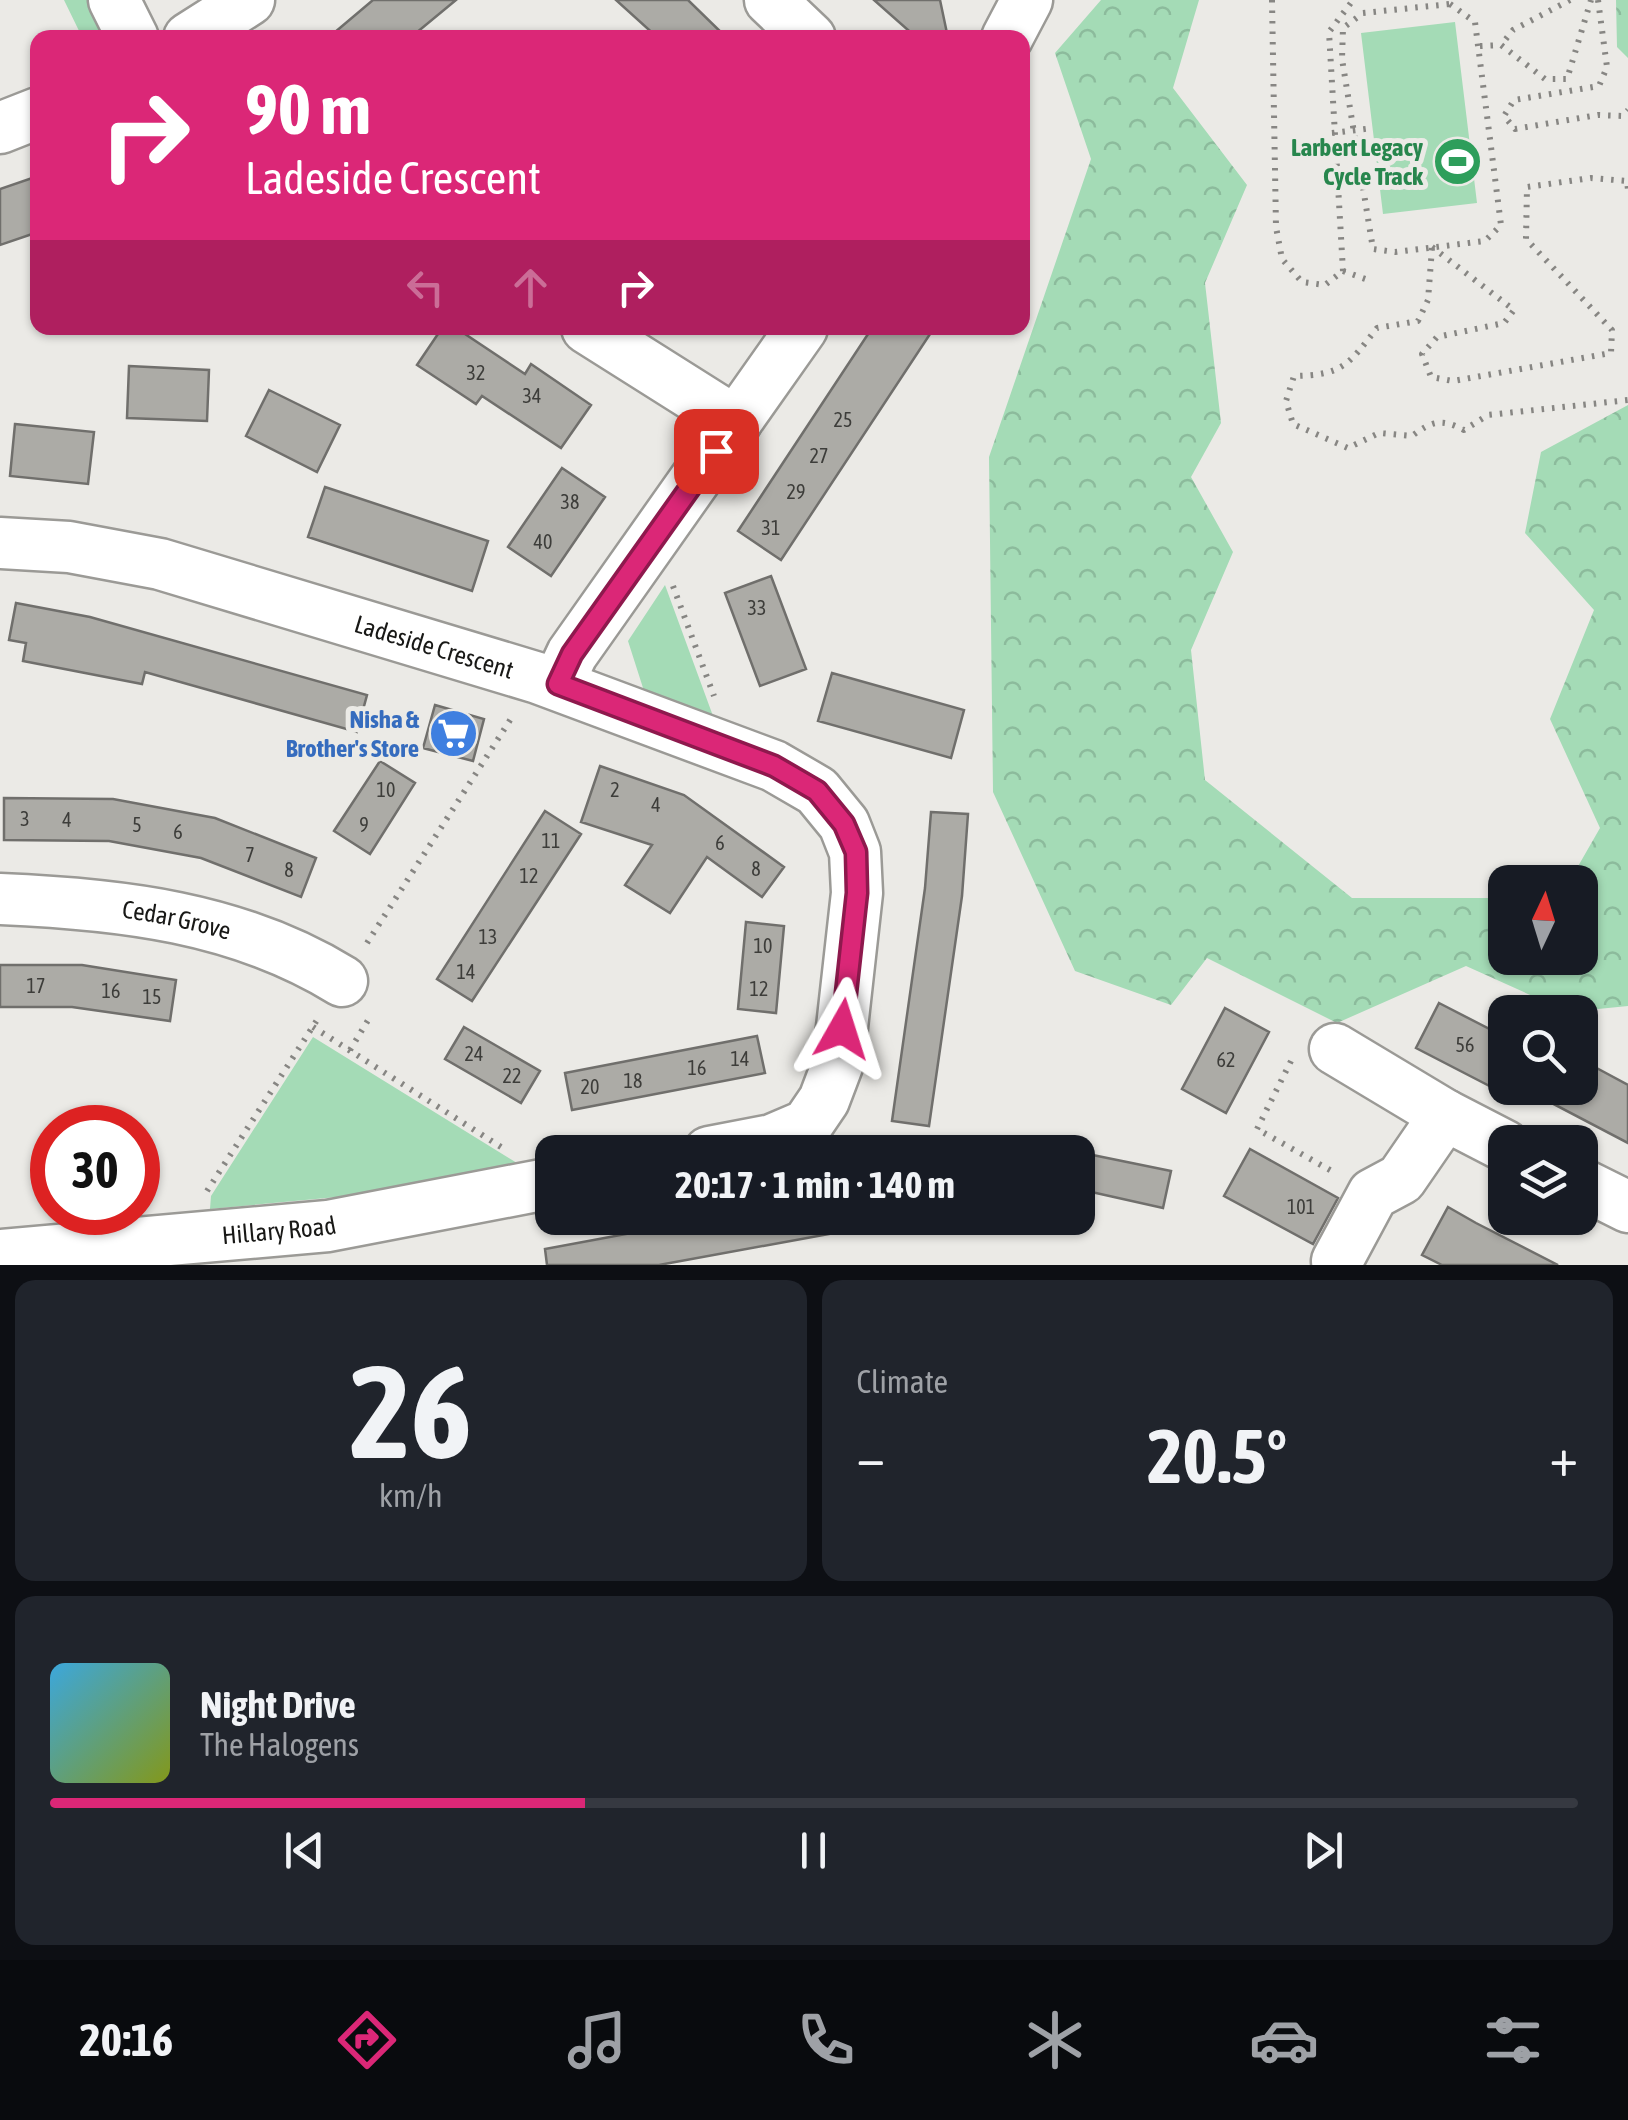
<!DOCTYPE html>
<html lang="en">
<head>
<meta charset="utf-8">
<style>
	:root { --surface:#171b24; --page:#20242c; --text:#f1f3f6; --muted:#9ea1a6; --line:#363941; --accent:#db2777 }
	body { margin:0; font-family:"Asap Condensed",sans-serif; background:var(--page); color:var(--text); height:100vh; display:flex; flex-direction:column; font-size:38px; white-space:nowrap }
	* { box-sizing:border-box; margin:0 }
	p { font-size:32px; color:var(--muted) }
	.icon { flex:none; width:55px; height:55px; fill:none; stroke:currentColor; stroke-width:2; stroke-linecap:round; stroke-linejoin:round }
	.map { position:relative; height:1265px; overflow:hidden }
	.drawer { display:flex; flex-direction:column; gap:15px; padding:15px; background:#0d0f14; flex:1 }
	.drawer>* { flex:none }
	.banner { position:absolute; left:30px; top:30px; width:1000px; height:305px; border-radius:20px; box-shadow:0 2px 8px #0004; background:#db2777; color:#fff; overflow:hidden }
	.needle { width:65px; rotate:4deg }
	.controls { position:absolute; left:1488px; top:865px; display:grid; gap:20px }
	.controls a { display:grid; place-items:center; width:110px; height:110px; border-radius:20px; background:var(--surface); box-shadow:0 2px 8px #0004; font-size:50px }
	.speed { position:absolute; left:30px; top:1105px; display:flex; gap:20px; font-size:50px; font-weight:700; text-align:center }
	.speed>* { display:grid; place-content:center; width:130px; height:130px; border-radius:50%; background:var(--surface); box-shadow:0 2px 8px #0004; line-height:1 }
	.speed .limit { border:15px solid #d22; background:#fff; color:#111 }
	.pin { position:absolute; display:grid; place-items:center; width:85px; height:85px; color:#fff; margin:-42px; border-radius:20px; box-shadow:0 5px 15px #0006 }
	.me { position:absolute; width:110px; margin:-55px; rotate:6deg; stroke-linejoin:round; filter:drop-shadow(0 0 8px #0008) }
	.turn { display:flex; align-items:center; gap:35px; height:210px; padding:0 50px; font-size:45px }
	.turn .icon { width:130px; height:130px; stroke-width:2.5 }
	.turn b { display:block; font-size:70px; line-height:85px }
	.lanes { display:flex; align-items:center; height:95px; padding:0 50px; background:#0003; justify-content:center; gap:50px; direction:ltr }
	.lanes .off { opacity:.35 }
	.big { font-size:75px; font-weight:700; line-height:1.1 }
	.drawer .tile { flex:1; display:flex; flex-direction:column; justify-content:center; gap:15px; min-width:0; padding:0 35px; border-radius:20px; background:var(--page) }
	.drawer .dial { align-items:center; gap:0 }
	.dial b { font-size:130px; line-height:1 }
	.song { display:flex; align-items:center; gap:30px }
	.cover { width:120px; height:120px; border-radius:15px; background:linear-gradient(135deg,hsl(200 70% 55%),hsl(70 70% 35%)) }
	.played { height:10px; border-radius:5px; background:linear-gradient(90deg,var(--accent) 35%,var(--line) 35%) }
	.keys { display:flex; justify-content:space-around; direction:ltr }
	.heat { display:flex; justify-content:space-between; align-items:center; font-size:55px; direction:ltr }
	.drawer .tiles { flex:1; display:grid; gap:15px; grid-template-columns:1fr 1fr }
	.tile:last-child { grid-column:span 2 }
	.trip { position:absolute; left:535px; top:1135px; width:560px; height:100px; border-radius:20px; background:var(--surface); box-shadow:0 2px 8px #0004; font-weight:700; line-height:100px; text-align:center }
	.dock { display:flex; height:160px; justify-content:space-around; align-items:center; background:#090b0e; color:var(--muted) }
	.dock .icon { width:70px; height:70px }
	.dock .on { color:var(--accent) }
	.dock b { font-size:45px; color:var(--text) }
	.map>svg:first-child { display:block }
	.grass { fill:#a4dbb6 }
	.forest { fill:url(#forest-crowns) }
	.building { fill:#acaba6; stroke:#706f6c; stroke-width:2.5 }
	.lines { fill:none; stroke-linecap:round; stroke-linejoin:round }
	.minor-casing { stroke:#9b9a96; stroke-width:55 }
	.path { stroke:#878683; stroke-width:6; stroke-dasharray:2.5 8; stroke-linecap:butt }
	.minor { stroke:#fff; stroke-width:50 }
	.route-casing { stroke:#8e194d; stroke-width:25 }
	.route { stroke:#db2777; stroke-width:18 }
	.labels { text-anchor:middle; stroke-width:10; stroke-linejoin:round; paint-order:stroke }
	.number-label { font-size:20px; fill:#3d3d3a }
	.leisure-label { font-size:25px; font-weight:bold; fill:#27864d; stroke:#ebeae6; text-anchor:end }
	.street-label { font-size:25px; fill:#181816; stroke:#ebeae6 }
	.shop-label { font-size:25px; font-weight:bold; fill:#366cbe; stroke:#ebeae6; text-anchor:end }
</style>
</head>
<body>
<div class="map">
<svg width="1628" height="1265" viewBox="0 0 1628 1265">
	<defs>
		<pattern id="forest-crowns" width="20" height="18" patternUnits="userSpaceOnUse" patternTransform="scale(2.5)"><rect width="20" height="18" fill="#a4dbb6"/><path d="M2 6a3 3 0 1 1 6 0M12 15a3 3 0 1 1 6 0" fill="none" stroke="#8cbb9c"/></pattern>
	</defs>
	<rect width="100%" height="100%" fill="#ebeae6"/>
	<path class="grass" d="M 64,0 L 93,0 L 101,17 L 100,29 L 82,37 Z
		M 1455,22 L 1477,203 L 1383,214 L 1361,33 Z
		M 665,585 L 713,716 L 644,691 L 628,641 Z
		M 313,1037 L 517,1163 L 337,1197 L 210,1209 L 211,1196 Z"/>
	<path class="forest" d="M 1101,0 L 1199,0 L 1173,88 L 1247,185 L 1205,283 L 1221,423 L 1191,477 L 1233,552 L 1191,650 L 1205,780 L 1352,898 L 1505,898 L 1505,958 L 1580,958 L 1580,882 L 1569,882 L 1600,828 L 1550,719 L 1594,610 L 1525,533 L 1541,452 L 1628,405 L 1628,1006 L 1568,1012 L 1466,966 L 1337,1023 L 1207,958 L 1171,1005 L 1075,971 L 993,792 L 989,457 L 1091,159 L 1055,53 Z
		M 1616,0 L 1628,0 L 1628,58 L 1617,47 Z"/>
	<path class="building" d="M 373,0 L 456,0 L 410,38 L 328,38 Z
		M 616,0 L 688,0 L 727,38 L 658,38 Z
		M 874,0 L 940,0 L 948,38 L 917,38 Z
		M 38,176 L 38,232 L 0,245 L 0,189 Z
		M 442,328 L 456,328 L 525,374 L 531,364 L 591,405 L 561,448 L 482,396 L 476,404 L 417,365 Z
		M 872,328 L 934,328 L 781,560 L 738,531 Z
		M 129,366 L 209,370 L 207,421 L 127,418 Z
		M 269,390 L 340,425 L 317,472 L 246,436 Z
		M 15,424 L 94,432 L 88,484 L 10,476 Z
		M 562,468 L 605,497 L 551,576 L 508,547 Z
		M 325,487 L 488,541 L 472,591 L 308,537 Z
		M 771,576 L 806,669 L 760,686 L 725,593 Z
		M 16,603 L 90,617 L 367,695 L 357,732 L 145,672 L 142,684 L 23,661 L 26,643 L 9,640 Z
		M 832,673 L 964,710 L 951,758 L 818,721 Z
		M 435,705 L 484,719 L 473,761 L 423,748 Z
		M 380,761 L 415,783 L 370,854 L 334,831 Z
		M 600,766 L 684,795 L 784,867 L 762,897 L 707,857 L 670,913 L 625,885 L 652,845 L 581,822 Z
		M 4,798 L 113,799 L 215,818 L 316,858 L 301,897 L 201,858 L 109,841 L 4,840 Z
		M 545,811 L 581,834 L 472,1001 L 437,979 Z
		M 931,812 L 968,814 L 962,896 L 929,1126 L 892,1121 L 925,888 Z
		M 746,922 L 784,926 L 776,1013 L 738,1009 Z
		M 0,965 L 82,965 L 176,980 L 170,1021 L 72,1007 L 0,1007 Z
		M 1439,1003 L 1505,1037 L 1505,1094 L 1416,1048 Z
		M 1225,1008 L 1269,1032 L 1226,1113 L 1182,1089 Z
		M 464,1027 L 540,1071 L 521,1103 L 445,1059 Z
		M 757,1036 L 765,1073 L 572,1110 L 565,1073 Z
		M 1591,1065 L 1628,1085 L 1628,1143 L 1523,1088 L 1580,1088 Z
		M 1250,1149 L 1338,1198 L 1313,1244 L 1224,1196 Z
		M 1078,1152 L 1171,1171 L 1163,1208 L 1078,1189 Z
		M 1448,1207 L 1476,1223 L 1558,1265 L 1442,1265 L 1422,1255 Z
		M 712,1218 L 827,1218 L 829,1234 L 659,1265 L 547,1265 L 545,1249 Z"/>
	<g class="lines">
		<defs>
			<g id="minor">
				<path d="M 114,0 L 133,38"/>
				<path d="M 770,0 L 810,38"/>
				<path d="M 189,38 L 249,0"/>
				<path d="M 1007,38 L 1027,0"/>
				<path d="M 0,128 L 38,113"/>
				<path d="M 587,328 L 736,422"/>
				<path id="s1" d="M 0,543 L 69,547 L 160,564 L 538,678 L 774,766 L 817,791 L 844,824 L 855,852 L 857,893 L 838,1063 L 824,1100 L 807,1125 L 772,1140 L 709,1152"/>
				<path d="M 558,684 L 572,654 L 802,328"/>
				<path id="s2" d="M 0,899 C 120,904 238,917 342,981"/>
				<path d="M 1335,1049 L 1445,1115"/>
				<path d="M 1580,1183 L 1628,1207"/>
				<path id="s3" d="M 0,1255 L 328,1226 L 552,1183"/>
				<path d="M 1337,1261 L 1373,1194 L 1401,1179 L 1445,1115 L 1505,1146"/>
			</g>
		</defs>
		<use href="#minor" class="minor-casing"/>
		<path class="path" d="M 1272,0 L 1276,227 L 1282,259 L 1302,282 L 1325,285 L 1343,271 L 1329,32 L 1353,0
			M 1570,0 L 1513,30 L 1501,45 L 1545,79 L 1567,79 L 1591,0
			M 1598,0 L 1607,67 L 1599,86 L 1514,100 L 1504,116 L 1515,129 L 1598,115 L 1622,116 L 1628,110
			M 1450,4 L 1475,22 L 1501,225 L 1485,241 L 1395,252 L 1373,249 L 1342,59 L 1343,28 L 1363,13 Z
			M 1480,46 L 1501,45
			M 1332,133 L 1373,128
			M 1432,247 L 1514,310 L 1504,323 L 1437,337 L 1422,354 L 1431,377 L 1453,381 L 1611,353 L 1612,330 L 1526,239 L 1527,187 L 1591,178 L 1627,181 L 1628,190
			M 1432,248 L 1428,300 L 1418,321 L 1377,328 C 1348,365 1343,375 1294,376 L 1286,401 L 1293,424 L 1348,448 L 1379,433 L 1412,436 C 1432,421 1441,418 1464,430 L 1488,415 L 1628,400
			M 1343,271 L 1371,281
			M 673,586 L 714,696
			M 367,943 L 514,714
			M 313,1027 L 501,1147
			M 350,1050 L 370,1017
			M 1291,1061 L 1257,1129 L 1337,1174
			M 207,1191 L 319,1017"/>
		<use href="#minor" class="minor"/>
	</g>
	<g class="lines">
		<defs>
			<path id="route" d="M 716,451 L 572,654 L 558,684 L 774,766 L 817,791 L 844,824 L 856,852 L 857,893 L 842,1029"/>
		</defs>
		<use href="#route" class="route-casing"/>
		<use href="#route" class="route"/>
	</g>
	<defs>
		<symbol id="stadium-disc" viewBox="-11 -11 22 22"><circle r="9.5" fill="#2e9e5b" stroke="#ebeae6"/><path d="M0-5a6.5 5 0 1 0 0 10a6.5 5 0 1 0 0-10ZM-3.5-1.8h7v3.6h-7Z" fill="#fff"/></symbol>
		<symbol id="supermarket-disc" viewBox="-11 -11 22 22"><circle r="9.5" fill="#3f7fe0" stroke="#ebeae6"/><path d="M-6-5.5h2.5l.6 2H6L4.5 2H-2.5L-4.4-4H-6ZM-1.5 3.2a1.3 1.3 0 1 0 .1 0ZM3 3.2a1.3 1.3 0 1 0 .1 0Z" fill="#fff"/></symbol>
	</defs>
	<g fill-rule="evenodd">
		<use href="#stadium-disc" x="1430" y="134" width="55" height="55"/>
		<use href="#supermarket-disc" x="426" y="706" width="55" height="55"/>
	</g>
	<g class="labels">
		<g class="number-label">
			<text x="476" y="380">32</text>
			<text x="532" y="403">34</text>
			<text x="843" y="427">25</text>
			<text x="819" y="463">27</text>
			<text x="796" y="499">29</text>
			<text x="570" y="509">38</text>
			<text x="771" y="535">31</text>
			<text x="543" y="549">40</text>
			<text x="757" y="615">33</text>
			<text x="386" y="797">10</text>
			<text x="615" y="797">2</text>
			<text x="656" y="812">4</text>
			<text x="25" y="826">3</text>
			<text x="67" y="827">4</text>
			<text x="137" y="832">5</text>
			<text x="364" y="832">9</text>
			<text x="178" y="839">6</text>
			<text x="551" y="848">11</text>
			<text x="720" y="850">6</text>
			<text x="250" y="862">7</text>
			<text x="756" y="876">8</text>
			<text x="289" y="877">8</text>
			<text x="529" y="883">12</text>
			<text x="488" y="944">13</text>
			<text x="763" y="953">10</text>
			<text x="466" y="979">14</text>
			<text x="36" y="993">17</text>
			<text x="759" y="996">12</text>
			<text x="111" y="998">16</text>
			<text x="152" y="1004">15</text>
			<text x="1465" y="1052">56</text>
			<text x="474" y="1061">24</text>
			<text x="740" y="1066">14</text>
			<text x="1226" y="1067">62</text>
			<text x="697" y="1075">16</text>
			<text x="512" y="1083">22</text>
			<text x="633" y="1088">18</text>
			<text x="590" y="1094">20</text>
			<text x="1301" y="1214">101</text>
		</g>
		<g class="leisure-label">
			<text x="1423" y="156">Larbert Legacy<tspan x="1423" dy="29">Cycle Track</tspan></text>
		</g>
		<g class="street-label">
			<text dy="9" stroke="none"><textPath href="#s1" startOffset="448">Ladeside Crescent</textPath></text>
			<text dy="9" stroke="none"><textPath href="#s2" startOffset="178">Cedar Grove</textPath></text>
			<text dy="9" stroke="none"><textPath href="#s3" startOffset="280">Hillary Road</textPath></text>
		</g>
		<g class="shop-label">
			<text x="419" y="728">Nisha &amp;<tspan x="419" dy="29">Brother's Store</tspan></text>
		</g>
	</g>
</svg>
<div class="controls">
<a><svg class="needle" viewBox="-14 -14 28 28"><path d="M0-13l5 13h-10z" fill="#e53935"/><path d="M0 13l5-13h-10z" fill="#9ea1a6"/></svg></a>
<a><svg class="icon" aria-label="search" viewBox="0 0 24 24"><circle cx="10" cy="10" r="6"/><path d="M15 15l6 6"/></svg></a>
<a><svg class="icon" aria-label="layers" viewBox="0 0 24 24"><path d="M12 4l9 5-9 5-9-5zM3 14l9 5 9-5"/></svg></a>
</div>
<div class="speed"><div class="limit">30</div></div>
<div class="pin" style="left:716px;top:451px;background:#d93025"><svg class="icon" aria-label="arrive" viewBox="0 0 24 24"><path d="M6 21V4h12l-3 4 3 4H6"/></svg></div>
<svg class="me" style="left:842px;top:1029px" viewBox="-20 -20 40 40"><path d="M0-17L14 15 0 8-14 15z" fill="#db2777" stroke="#fff" stroke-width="4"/></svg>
<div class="trip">20:17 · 1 min · 140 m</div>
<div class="banner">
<div class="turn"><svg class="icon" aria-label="right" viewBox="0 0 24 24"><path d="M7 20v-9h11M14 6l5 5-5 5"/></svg><div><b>90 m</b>Ladeside Crescent</div></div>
<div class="lanes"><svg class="icon off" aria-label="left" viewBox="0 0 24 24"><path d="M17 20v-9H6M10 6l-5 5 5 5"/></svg><svg class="icon off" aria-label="ahead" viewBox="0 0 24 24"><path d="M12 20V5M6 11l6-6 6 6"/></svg><svg class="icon" aria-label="right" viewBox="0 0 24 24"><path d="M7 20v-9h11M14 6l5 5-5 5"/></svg></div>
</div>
</div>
<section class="drawer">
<div class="tiles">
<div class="tile dial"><b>26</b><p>km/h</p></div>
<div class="tile"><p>Climate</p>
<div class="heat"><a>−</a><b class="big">20.5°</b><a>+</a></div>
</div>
<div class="tile">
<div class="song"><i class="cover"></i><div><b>Night Drive</b><p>The Halogens</p></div></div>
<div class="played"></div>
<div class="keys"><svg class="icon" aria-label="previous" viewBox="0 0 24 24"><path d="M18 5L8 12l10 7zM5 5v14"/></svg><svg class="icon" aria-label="pause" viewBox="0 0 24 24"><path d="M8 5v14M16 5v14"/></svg><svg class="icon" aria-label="next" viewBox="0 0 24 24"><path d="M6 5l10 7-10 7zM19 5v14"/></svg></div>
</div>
</div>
</section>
<nav class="dock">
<b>20:16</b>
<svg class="icon on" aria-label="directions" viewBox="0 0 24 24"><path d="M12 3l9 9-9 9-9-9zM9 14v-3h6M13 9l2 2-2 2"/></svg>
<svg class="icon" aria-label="music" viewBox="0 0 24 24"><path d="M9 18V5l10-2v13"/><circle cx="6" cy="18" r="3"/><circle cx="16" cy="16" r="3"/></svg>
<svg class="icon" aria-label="phone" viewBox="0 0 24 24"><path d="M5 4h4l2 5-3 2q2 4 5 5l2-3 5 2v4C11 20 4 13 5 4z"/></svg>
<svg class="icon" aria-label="climate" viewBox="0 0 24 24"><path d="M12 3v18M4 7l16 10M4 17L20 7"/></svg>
<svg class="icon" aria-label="car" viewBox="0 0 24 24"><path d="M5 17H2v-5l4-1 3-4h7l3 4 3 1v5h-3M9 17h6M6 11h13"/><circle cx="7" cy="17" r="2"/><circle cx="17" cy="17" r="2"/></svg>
<svg class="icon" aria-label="filters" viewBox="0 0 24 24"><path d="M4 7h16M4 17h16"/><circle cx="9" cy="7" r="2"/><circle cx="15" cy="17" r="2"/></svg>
</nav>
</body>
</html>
